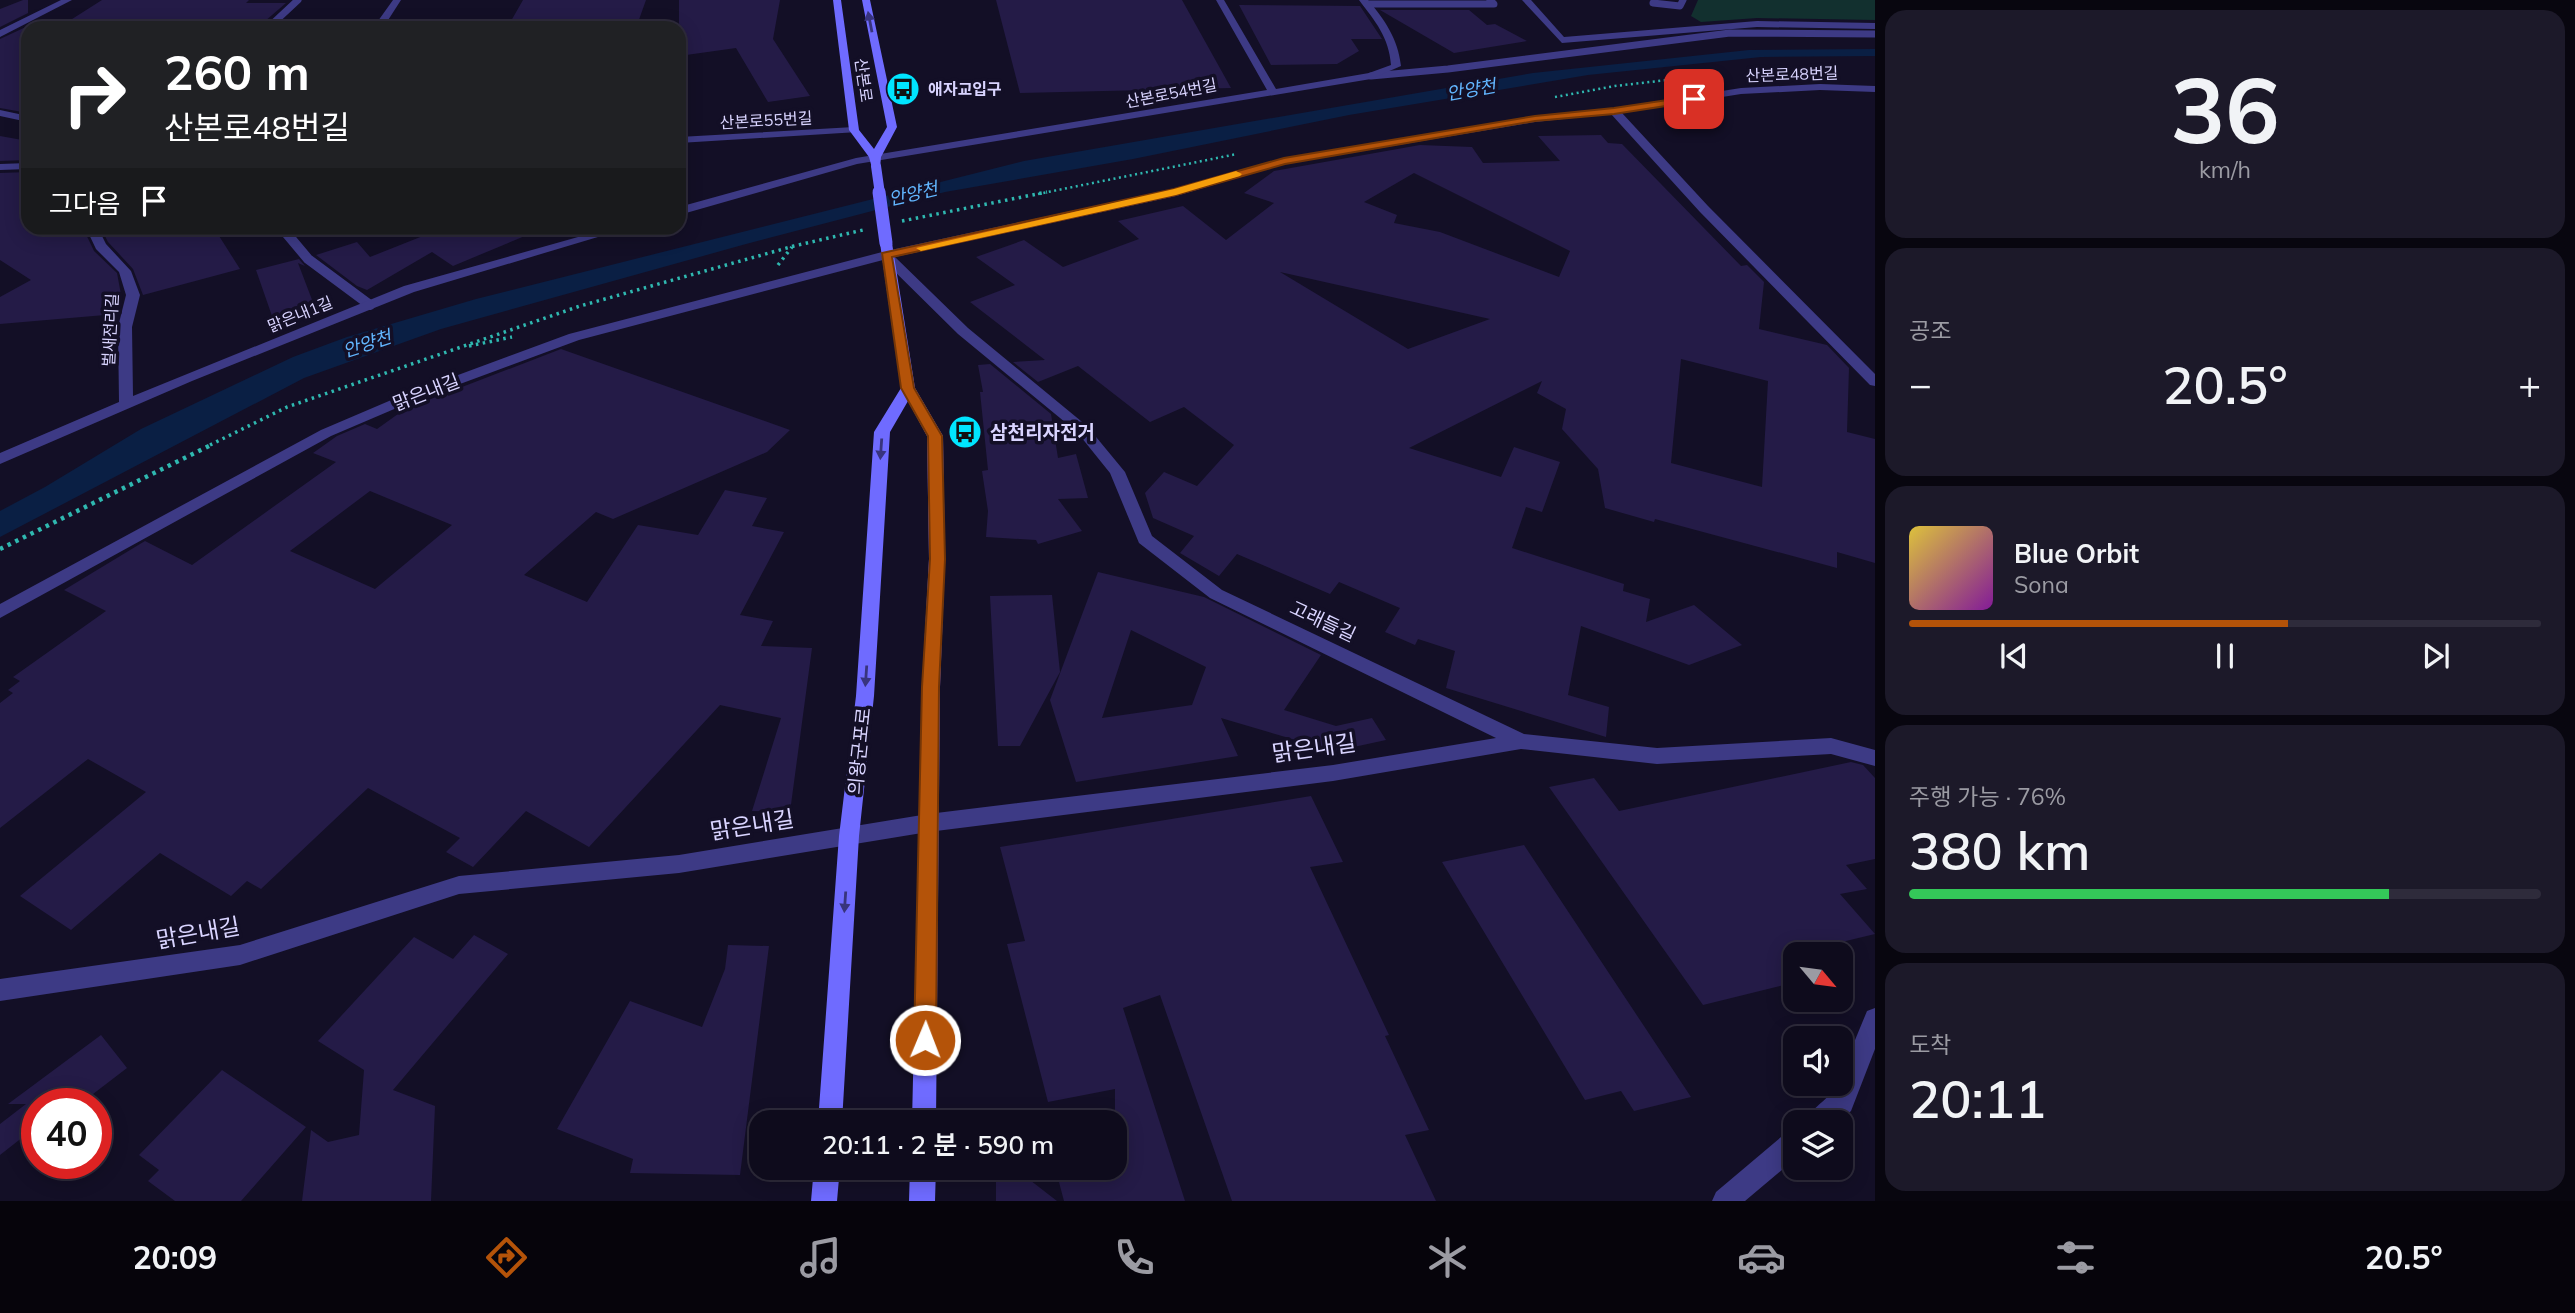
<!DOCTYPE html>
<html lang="ko">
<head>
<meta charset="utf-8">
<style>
	:root { --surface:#0e0b1c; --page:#1c1929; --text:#f1f3f6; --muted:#9b9ba3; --line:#2e2b3b; --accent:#b45309 }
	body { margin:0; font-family:Mulish,"Noto Sans KR",sans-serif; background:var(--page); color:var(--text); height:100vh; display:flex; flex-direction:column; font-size:26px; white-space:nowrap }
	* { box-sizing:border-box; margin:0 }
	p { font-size:23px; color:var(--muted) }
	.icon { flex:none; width:38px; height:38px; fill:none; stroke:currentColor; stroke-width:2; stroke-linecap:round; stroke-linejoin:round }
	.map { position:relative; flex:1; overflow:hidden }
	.panel { display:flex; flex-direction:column; gap:10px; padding:10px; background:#08060f; width:700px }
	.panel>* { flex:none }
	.guide { position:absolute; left:21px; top:21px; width:665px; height:214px; border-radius:21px; box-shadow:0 4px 18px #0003,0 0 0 2px var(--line); background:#202124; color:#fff; overflow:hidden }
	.needle { width:46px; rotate:119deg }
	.buttons { position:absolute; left:1783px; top:942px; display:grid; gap:14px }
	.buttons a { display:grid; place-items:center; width:70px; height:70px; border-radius:14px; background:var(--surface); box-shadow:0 4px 18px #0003,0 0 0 2px var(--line); font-size:35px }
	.speed { position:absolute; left:21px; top:1088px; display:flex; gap:14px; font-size:35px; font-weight:700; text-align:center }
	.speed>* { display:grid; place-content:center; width:91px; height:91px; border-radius:50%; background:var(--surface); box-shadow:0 4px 18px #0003,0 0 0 2px var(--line); line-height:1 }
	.speed .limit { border:10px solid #d22; background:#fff; color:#111 }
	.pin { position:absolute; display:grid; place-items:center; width:60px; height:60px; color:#fff; margin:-30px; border-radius:14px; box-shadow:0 4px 10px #0006 }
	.me { position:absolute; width:77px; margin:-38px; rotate:1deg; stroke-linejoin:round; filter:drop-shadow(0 0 5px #0008) }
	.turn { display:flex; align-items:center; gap:24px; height:147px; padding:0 28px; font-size:32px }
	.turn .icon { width:91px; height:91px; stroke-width:2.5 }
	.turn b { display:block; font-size:49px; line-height:60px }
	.then { display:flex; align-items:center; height:66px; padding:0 28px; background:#0003; gap:14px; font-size:26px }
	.big { font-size:52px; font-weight:600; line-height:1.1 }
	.panel .tile { flex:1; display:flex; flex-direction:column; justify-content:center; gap:10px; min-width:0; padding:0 24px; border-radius:21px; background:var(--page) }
	.panel .dial { align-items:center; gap:0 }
	.dial b { font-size:91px; line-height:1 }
	.song { display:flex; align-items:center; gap:21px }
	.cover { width:84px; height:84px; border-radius:10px; background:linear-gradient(135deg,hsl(50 70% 55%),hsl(290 70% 35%)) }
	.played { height:7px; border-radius:4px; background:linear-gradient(90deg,var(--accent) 60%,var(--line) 60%) }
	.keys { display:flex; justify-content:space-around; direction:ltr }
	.heat { display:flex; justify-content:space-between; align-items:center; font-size:38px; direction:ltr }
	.charge { height:10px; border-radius:5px; background:linear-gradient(90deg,#34c759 76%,var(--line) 0) }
	.trip { position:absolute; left:749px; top:1110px; width:378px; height:70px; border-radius:21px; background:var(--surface); box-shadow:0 4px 18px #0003,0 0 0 2px var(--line); font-weight:600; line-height:70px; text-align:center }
	.tabs { display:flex; height:112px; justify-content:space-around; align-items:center; background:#06040b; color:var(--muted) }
	.tabs .icon { width:49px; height:49px }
	.tabs .active { color:var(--accent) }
	.tabs b { font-size:32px; color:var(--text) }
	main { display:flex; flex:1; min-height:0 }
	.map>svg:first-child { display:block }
	.green { fill:#12302f }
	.water { fill:#0a1f44 }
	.building { fill:#241b47; fill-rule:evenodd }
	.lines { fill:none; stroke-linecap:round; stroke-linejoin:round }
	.path-far2 { stroke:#2fb8b0; stroke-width:2.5; stroke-dasharray:2 3.5; stroke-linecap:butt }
	.path-far1 { stroke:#2fb8b0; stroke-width:3.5; stroke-dasharray:2.5 4.5; stroke-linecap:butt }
	.path { stroke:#2fb8b0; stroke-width:4.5; stroke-dasharray:3.5 5; stroke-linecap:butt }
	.lane-far1 { stroke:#3d3a85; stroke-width:7 }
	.lane { stroke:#3d3a85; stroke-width:10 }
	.street { fill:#3d3a85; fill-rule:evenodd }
	.secondary { fill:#6f6bff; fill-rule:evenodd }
	.secondary-bridge-far1 { stroke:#6f6bff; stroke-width:10 }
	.secondary-bridge { stroke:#6f6bff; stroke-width:13 }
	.oneway { fill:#38347d }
	.route { fill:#b45309; stroke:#753606; stroke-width:2 }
	.slow { fill:#f59e0b }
	.labels { text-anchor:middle; stroke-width:7; stroke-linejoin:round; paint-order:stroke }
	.far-street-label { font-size:16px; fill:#d9d4ff; stroke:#130f26 }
	.far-poi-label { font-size:16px; font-weight:bold; fill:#d9d4ff; stroke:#130f26; text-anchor:start }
	.far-water-label { font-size:18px; font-style:italic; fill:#62b6ff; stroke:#130f26 }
	.street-label { font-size:19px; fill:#d9d4ff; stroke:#130f26 }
	.poi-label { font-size:19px; font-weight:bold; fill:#d9d4ff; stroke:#130f26; text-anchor:start }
	.near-street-label { font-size:23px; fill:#d9d4ff; stroke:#130f26 }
</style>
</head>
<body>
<main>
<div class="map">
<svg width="1875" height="1201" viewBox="0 0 1875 1201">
	<rect width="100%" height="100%" fill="#130f26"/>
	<path class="green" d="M 1698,0 L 1875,0 L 1875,20 L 1757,18 L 1701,22 L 1691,16 Z"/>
	<path class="water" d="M 1875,49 L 1875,56 L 1761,57 L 1588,75 L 1349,115 L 1133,159 L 945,192 L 746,244 L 441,329 L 304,378 L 0,537 L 0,511 L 45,487 L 141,429 L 293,357 L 347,337 L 476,299 L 1024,161 L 1533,73 L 1749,50 Z"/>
	<path class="building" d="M 23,0 L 28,0 L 28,13 L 0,27 L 0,9 Z
		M 102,0 L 249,0 L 246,3 L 286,3 L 257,28 L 58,28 Z
		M 523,0 L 646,0 L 636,28 L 507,28 Z
		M 679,0 L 780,0 L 773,39 L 810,96 L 768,102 L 736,48 L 679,56 Z
		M 996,0 L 1182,0 L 1231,88 L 1020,93 Z
		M 1239,5 L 1360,6 L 1382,39 L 1351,39 L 1359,51 L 1337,64 L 1271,65 Z
		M 1380,10 L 1469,10 L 1487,25 L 1495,24 L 1527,41 L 1454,53 Z
		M 28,26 L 28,113 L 0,108 L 0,39 Z
		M 1601,135 L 1608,143 L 1622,144 L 1741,266 L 1747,265 L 1764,282 L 1759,329 L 1827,345 L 1849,368 L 1847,432 L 1875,439 L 1875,563 L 1837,552 L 1837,568 L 1655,519 L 1654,522 L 1605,508 L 1598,469 L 1562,429 L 1566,409 L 1537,393 L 1542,381 L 1409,448 L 1501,477 L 1514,447 L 1560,462 L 1542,512 L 1526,507 L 1512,548 L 1624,584 L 1623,591 L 1650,599 L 1646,622 L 1694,605 L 1742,645 L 1689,665 L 1581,626 L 1568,695 L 1609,707 L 1606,737 L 1446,688 L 1455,651 L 1418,639 L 1415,645 L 1385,632 L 1400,608 L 1339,582 L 1330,594 L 1237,554 L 1219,576 L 1180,553 L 1194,536 L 1153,518 L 1145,493 L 1164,472 L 1197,486 L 1234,445 L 1184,407 L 1150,422 L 1078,366 L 1038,382 L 1013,362 L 1045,360 L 970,302 L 1015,285 L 976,257 L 1024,240 L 1063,267 L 1139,239 L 1118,221 L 1183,206 L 1226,240 L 1274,203 L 1244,193 L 1274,171 L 1420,145 L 1472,147 L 1483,163 L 1560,161 L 1538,136 ZM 1414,173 L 1570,251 L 1559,277 L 1440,232 L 1394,223 L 1397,215 L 1364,202 ZM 1280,272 L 1490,319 L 1408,349 ZM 1681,359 L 1768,381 L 1762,487 L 1671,463 Z
		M 0,136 L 28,141 L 28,160 L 0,161 Z
		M 28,172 L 28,228 L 83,228 L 94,251 L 117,273 L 122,300 L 112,302 L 105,315 L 0,324 L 0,297 L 31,280 L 0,260 L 0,173 Z
		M 101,228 L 214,228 L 240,269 L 143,295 L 133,269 L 108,242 Z
		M 443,228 L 544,228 L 453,266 L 432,252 L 367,290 L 357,286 L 316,255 L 357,242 L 370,257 Z
		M 299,259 L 305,266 L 298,263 L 314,305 L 272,316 L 256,270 Z
		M 561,349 L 790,430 L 767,452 L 613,519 L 596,512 L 524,575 L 587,602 L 638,525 L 698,535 L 725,490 L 767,498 L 752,526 L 784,532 L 740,615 L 773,621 L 761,646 L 812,648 L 790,812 L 752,811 L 781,718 L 720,705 L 589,847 L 526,811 L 473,867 L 446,852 L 460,838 L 368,788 L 261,889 L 247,881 L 231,896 L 160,853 L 71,930 L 20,896 L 146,792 L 88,759 L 0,828 L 0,703 L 13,693 L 8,690 L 20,681 L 13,677 L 106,611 L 64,590 L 145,541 L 192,565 L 336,462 L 313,453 L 337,436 L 365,424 L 377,429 L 405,409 ZM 370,491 L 452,525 L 375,589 L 290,551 Z
		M 990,364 L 1051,414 L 1058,458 L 1076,454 L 1088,498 L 1058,499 L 1082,531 L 1038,544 L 1036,540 L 986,537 L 988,511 L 982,471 L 988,470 L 980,392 L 983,392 L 978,365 Z
		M 1098,572 L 1204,597 L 1321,655 L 1284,710 L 1336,726 L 1372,718 L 1386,740 L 1326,753 L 1323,748 L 1221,718 L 1238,756 L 1076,782 L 1050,700 ZM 1131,630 L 1206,667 L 1192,705 L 1102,718 Z
		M 1052,595 L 1060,672 L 1020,746 L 998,746 L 990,596 Z
		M 1851,762 L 1863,765 L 1875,778 L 1875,859 L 1846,865 L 1867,889 L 1840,894 L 1875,934 L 1796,953 L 1796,982 L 1703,1005 L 1549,787 L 1594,778 L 1619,811 Z
		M 1311,796 L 1343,862 L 1310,867 L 1389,1035 L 1385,1036 L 1429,1130 L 1405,1135 L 1436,1201 L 1232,1201 L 1160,995 L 1123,1008 L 1185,1201 L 1064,1201 L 1055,1167 L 1115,1167 L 1115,1089 L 1048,1102 L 1007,944 L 1025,941 L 1000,847 Z
		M 1524,845 L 1691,1097 L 1634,1111 L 1621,1091 L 1585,1100 L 1442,862 Z
		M 474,935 L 508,954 L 393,1090 L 435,1106 L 431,1201 L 302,1201 L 311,1130 L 328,1142 L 359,1135 L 364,1070 L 318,1041 L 414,937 L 453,959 Z
		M 728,945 L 769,946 L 740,1175 L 630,1173 L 633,1159 L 557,1129 L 630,1001 L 702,1027 L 725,969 Z
		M 101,1035 L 127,1068 L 80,1104 L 37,1104 L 37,1126 L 0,1155 L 0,1124 L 26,1104 L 8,1104 Z
		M 222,1070 L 306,1127 L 241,1201 L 175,1201 L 148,1181 L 159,1170 L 139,1155 Z
		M 996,1167 L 1013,1167 L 1057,1201 L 996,1201 Z"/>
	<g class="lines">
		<path class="path-far2" d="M 1555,97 L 1615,86 L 1720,74
			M 1038,194 L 1237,154"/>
		<path class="path-far1" d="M 902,221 L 1047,192
			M 778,265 L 792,247
			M 469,346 L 512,337
			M 210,445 L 287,407 L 580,306 L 794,246 L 863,230"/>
		<path class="path" d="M 0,549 L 213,444"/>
		<path class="lane-far1" d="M 1653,3 L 1680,6 L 1683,0
			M 1367,4 L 1494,4 L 1490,0
			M 268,28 L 298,0
			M 1371,76 L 1448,69 L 1730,33 L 1875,34"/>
		<path class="lane" d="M 282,228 L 308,259 L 370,305"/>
		<path class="street" d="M 61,0 L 72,0 L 0,37 L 0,30 Z
			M 393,0 L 401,0 L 383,28 L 373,28 Z
			M 1216,0 L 1224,0 L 1276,89 L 1369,73 L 1391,65 C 1389,37 1375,21 1359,0 L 1368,0 C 1385,20 1398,39 1401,66 L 1371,79 L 857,164 L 679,215 L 679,207 L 856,158 L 1267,90 Z
			M 1522,0 L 1531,0 L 1564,37 L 1757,21 L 1875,23 L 1875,29 L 1757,27 L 1562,43 Z
			M 1820,84 L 1875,86 L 1875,92 L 1820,90 L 1741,94 L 1622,113 L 1708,206 L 1875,374 L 1875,386 L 1870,385 L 1700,212 L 1611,114 L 1535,122 L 1285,164 L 1176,196 L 895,257 L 968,328 L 1087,426 L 1125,472 L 1152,536 L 1222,590 L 1524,734 L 1657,748 L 1831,738 L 1875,750 L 1875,766 L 1831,754 L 1657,764 L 1521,749 L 1333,781 L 928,832 L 679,873 L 459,894 L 240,965 L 0,1001 L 0,979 L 240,945 L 459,876 L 679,855 L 928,814 L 1333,765 L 1496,738 L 1210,598 L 1139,543 L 1110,473 L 1077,432 L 958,334 L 883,260 L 579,340 L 406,404 L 331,436 L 0,618 L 0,604 L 321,430 L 396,398 L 569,334 L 886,251 L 1174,189 L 1284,158 L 1535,116 L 1614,108 L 1741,88 Z
			M 0,110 L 28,116 L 28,122 L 0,116 Z
			M 854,127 L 859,130 L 858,132 L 679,143 L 679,137 Z
			M 28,163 L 28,169 L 0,170 L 0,164 Z
			M 86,228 L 98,228 L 106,244 L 131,271 L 140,295 L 132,327 L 133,396 L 404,286 L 610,228 L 628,228 L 414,292 L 192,381 L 0,464 L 0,453 L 119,402 L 118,327 L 126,295 L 119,272 L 96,249 Z
			M 1875,1008 L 1875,1049 L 1851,1111 L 1838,1122 L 1806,1122 C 1812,1105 1831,1100 1837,1083 L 1841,1083 L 1841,1074 L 1867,1011 Z
			M 1796,1129 L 1796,1158 L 1745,1201 L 1712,1201 L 1716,1192 L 1787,1132 Z"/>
		<path class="secondary" d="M 833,0 L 841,0 L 859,130 L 874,149 L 887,127 L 862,0 L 870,0 L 897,127 L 881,157 L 880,168 L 872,168 L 869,157 L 849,130 Z
			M 886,239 L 892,243 L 915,388 L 943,436 L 945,559 L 940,687 L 936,1122 L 912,1122 L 922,687 L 929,559 L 927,436 L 908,401 L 890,432 L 874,696 L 859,836 L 842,1122 L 818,1122 L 839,836 L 856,696 L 874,432 L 901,388 L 880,243 Z
			M 814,1167 L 840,1167 L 837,1201 L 811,1201 Z
			M 910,1167 L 936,1167 L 935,1201 L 909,1201 Z"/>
		<path class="secondary-bridge-far1" d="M 876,166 L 880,194"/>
		<path class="secondary-bridge" d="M 879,192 L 886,243"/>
	</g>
	<defs><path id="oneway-solid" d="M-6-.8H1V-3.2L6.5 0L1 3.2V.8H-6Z" transform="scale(1.75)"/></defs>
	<g class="oneway">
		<use href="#oneway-solid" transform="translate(870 22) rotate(-101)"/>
		<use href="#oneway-solid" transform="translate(881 449) rotate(94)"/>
		<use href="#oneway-solid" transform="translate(866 676) rotate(94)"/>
		<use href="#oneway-solid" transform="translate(845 902) rotate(94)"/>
	</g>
	<path class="route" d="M 1694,96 L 1699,99 L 1698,101 L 1614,114 L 1535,121 L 1285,164 L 1176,195 L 892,257 L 914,388 L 942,436 L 945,559 L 939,687 L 936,1040 L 932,1048 L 925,1051 L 917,1048 L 914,1040 L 922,687 L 930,559 L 928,436 L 901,388 L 882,253 L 1174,189 L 1284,158 L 1535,116 L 1614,108 Z"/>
	<path class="slow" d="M 1236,171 L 1242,174 L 1240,176 L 1176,195 L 921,251 L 916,248 L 1174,189 Z"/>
	<defs>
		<symbol id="bus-disc" viewBox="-11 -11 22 22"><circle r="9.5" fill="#00e5ff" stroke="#130f26"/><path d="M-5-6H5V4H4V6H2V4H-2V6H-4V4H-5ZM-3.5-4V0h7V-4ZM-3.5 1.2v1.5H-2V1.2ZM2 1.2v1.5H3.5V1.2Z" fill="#111"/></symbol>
	</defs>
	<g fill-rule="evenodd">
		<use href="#bus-disc" x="884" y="70" width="38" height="38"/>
		<use href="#bus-disc" x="946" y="413" width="38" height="38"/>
	</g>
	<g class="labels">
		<g class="far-street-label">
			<text transform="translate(1792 74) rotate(-2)" y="6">산본로48번길</text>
			<text transform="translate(864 80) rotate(82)" y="6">산본로</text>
			<text transform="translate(1171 93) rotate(-11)" y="6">산본로54번길</text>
			<text transform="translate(766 120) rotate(-3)" y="6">산본로55번길</text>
			<text transform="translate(300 314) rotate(-22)" y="6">맑은내1길</text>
			<text transform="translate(110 330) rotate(-87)" y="6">벌새전리길</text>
		</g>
		<g class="far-poi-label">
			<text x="928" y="95">애자교입구</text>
		</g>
		<g class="far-water-label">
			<text transform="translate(1471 90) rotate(-10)" y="6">안양천</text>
			<text transform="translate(913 194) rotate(-13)" y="6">안양천</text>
			<text transform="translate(367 344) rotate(-18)" y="6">안양천</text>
		</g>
		<g class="street-label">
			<text transform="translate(426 392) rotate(-21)" y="7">맑은내길</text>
			<text transform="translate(1323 621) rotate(25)" y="7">고래들길</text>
			<text transform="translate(859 751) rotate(-84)" y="7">의왕군포로</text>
		</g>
		<g class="poi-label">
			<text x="990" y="439">삼천리자전거</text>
		</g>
		<g class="near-street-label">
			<text transform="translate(1314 748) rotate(-8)" y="8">맑은내길</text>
			<text transform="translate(752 825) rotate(-9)" y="8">맑은내길</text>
			<text transform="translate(198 933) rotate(-10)" y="8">맑은내길</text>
		</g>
	</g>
</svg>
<div class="buttons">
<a><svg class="needle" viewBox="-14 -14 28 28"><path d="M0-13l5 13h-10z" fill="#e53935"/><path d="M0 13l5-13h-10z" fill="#9b9ba3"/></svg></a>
<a><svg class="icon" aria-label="sound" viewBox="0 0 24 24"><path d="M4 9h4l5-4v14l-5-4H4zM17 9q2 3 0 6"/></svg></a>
<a><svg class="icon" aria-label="layers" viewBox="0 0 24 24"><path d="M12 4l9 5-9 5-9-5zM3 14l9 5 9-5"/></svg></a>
</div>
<div class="speed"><div class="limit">40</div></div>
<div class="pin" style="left:1694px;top:99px;background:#d93025"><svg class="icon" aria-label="arrive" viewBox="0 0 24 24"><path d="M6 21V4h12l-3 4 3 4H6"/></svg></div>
<svg class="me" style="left:925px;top:1040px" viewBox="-20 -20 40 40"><circle r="17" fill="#b45309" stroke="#fff" stroke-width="3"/><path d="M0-11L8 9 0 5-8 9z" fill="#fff"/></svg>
<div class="trip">20:11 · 2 분 · 590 m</div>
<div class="guide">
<div class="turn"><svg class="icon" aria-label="right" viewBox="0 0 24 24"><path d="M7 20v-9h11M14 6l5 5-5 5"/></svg><div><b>260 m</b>산본로48번길</div></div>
<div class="then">그다음<svg class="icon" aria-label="arrive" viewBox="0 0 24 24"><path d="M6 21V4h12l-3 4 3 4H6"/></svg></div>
</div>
</div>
<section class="panel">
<div class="tile dial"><b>36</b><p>km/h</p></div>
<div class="tile"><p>공조</p>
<div class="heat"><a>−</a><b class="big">20.5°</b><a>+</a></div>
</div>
<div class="tile">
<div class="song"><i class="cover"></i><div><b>Blue Orbit</b><p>Sona</p></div></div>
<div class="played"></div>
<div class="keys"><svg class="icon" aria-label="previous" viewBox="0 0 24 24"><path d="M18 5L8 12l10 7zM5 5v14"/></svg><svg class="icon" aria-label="pause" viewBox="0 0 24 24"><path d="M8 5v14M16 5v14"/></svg><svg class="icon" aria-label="next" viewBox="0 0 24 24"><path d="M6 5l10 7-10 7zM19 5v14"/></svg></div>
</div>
<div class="tile"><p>주행 가능 · 76%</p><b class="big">380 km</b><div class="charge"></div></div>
<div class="tile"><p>도착</p><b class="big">20:11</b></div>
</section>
</main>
<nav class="tabs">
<b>20:09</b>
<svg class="icon active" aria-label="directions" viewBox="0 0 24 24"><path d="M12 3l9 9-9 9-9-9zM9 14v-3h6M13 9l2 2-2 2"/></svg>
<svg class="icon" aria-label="music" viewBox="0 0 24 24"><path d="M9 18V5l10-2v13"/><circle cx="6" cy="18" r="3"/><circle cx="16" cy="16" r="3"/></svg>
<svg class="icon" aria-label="phone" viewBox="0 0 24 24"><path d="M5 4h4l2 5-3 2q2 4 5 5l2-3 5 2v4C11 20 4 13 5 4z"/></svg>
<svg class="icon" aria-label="climate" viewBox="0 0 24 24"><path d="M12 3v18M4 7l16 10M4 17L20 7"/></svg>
<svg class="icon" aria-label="car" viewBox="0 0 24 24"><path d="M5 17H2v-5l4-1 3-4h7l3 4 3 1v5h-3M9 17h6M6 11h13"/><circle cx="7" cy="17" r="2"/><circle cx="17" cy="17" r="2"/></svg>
<svg class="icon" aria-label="filters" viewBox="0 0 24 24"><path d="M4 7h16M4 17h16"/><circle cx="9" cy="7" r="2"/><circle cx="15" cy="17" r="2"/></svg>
<b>20.5°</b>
</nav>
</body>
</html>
